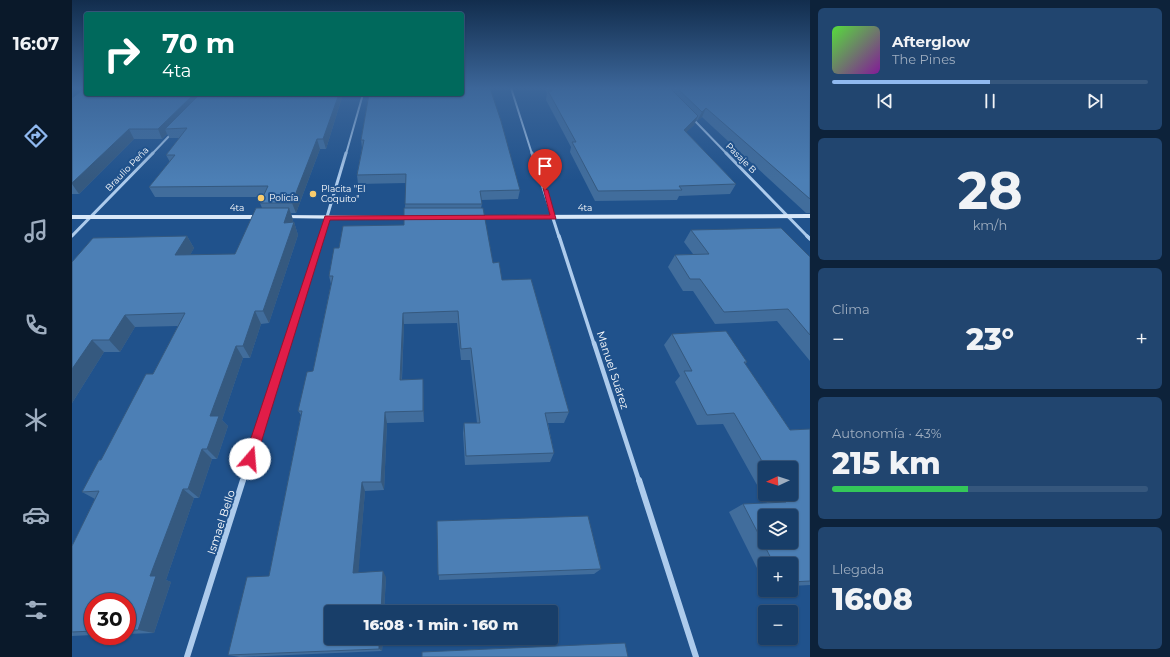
<!DOCTYPE html>
<html lang="es">
<head>
<meta charset="utf-8">
<style>
	:root { --surface:#183e69; --page:#21456f; --text:#f1f3f6; --muted:#9faec0; --line:#36577d; --accent:#90b9f0 }
	body { margin:0; font-family:Montserrat,sans-serif; background:var(--page); color:var(--text); height:100vh; display:flex; flex-direction:column; font-size:15px; white-space:nowrap }
	* { box-sizing:border-box; margin:0 }
	p { font-size:13px; color:var(--muted) }
	.icon { flex:none; width:22px; height:22px; fill:none; stroke:currentColor; stroke-width:2; stroke-linecap:round; stroke-linejoin:round }
	.map { position:relative; flex:1; overflow:hidden }
	.panel { display:flex; flex-direction:column; gap:8px; padding:8px; background:#0d223a; width:360px }
	.panel>* { flex:none }
	.top-card { position:absolute; left:12px; top:12px; width:380px; height:84px; border-radius:4px; box-shadow:0 1px 3px #0004,0 0 0 1px var(--line); background:#00695c; color:#fff; overflow:hidden }
	.needle { width:26px; rotate:266deg }
	.buttons { position:absolute; left:686px; top:461px; display:grid; gap:8px }
	.buttons a { display:grid; place-items:center; width:40px; height:40px; border-radius:4px; background:var(--surface); box-shadow:0 1px 3px #0004,0 0 0 1px var(--line); font-size:20px }
	.speed { position:absolute; left:12px; top:593px; display:flex; gap:8px; font-size:20px; font-weight:700; text-align:center }
	.speed>* { display:grid; place-content:center; width:52px; height:52px; border-radius:50%; background:var(--surface); box-shadow:0 1px 3px #0004,0 0 0 1px var(--line); line-height:1 }
	.speed .limit { border:6px solid #d22; background:#fff; color:#111 }
	.pin { position:absolute; display:grid; place-items:center; width:34px; height:34px; color:#fff; margin:-41px -17px; border-radius:50% 50% 50% 0; rotate:-45deg; box-shadow:0 0 4px #0007 }
	.pin .icon { rotate:45deg }
	.me { position:absolute; width:44px; margin:-22px; rotate:18deg; stroke-linejoin:round; filter:drop-shadow(0 0 3px #0008) }
	.turn { display:flex; align-items:center; gap:14px; height:84px; padding:0 12px; font-size:18px }
	.turn .icon { width:52px; height:52px; stroke-width:2.5 }
	.turn b { display:block; font-size:28px; line-height:34px }
	.big { font-size:30px; font-weight:800; line-height:1.1 }
	.panel .tile { flex:1; display:flex; flex-direction:column; justify-content:center; gap:6px; min-width:0; padding:0 14px; border-radius:6px; background:var(--page) }
	.panel .dial { align-items:center; gap:0 }
	.dial b { font-size:52px; line-height:1 }
	.song { display:flex; align-items:center; gap:12px }
	.cover { width:48px; height:48px; border-radius:6px; background:linear-gradient(135deg,hsl(110 70% 55%),hsl(290 70% 35%)) }
	.played { height:4px; border-radius:2px; background:linear-gradient(90deg,var(--accent) 50%,var(--line) 50%) }
	.keys { display:flex; justify-content:space-around; direction:ltr }
	.heat { display:flex; justify-content:space-between; align-items:center; font-size:22px; direction:ltr }
	.charge { height:6px; border-radius:3px; background:linear-gradient(90deg,#34c759 43%,var(--line) 0) }
	.trip { position:absolute; left:252px; top:605px; width:234px; height:40px; border-radius:4px; background:var(--surface); box-shadow:0 1px 3px #0004,0 0 0 1px var(--line); font-weight:800; line-height:40px; text-align:center }
	main { display:flex; flex:1; min-height:0 }
	.menu { display:flex; flex-direction:column; width:72px; justify-content:space-around; align-items:center; background:#0a192a; color:var(--muted) }
	.menu .icon { width:28px; height:28px }
	.menu .on { color:var(--accent) }
	.menu b { font-size:18px; color:var(--text) }
	.map>svg:first-child { display:block }
	.lines { fill:none; stroke-linecap:round; stroke-linejoin:round }
	.minor-far4 { stroke:#adcbec; stroke-width:2 }
	.minor-far3 { stroke:#adcbec; stroke-width:3 }
	.minor-far2 { stroke:#adcbec; stroke-width:3.5 }
	.minor-far1 { stroke:#adcbec; stroke-width:4.5 }
	.minor { stroke:#adcbec; stroke-width:6 }
	.secondary { fill:#d9e8f9; fill-rule:evenodd }
	.wall { fill:#416d9c; fill-rule:evenodd }
	.shaded-wall { fill:#35597f }
	.building { fill:#4c7fb5; stroke:#35597f; fill-rule:evenodd }
	.route { fill:#e11d48; stroke:#92132f }
	.poi-dot { fill:#f9cc6d; stroke:#20528c; stroke-width:1.5 }
	.labels { text-anchor:middle; stroke-width:4; stroke-linejoin:round; paint-order:stroke }
	.far-street-label { font-size:9px; fill:#fff; stroke:#20528c }
	.far-poi-label { font-size:9px; fill:#fff; stroke:#20528c; text-anchor:start }
	.street-label { font-size:11px; fill:#fff; stroke:#20528c }
</style>
</head>
<body>
<main>
<nav class="menu">
<b>16:07</b>
<svg class="icon on" aria-label="directions" viewBox="0 0 24 24"><path d="M12 3l9 9-9 9-9-9zM9 14v-3h6M13 9l2 2-2 2"/></svg>
<svg class="icon" aria-label="music" viewBox="0 0 24 24"><path d="M9 18V5l10-2v13"/><circle cx="6" cy="18" r="3"/><circle cx="16" cy="16" r="3"/></svg>
<svg class="icon" aria-label="phone" viewBox="0 0 24 24"><path d="M5 4h4l2 5-3 2q2 4 5 5l2-3 5 2v4C11 20 4 13 5 4z"/></svg>
<svg class="icon" aria-label="climate" viewBox="0 0 24 24"><path d="M12 3v18M4 7l16 10M4 17L20 7"/></svg>
<svg class="icon" aria-label="car" viewBox="0 0 24 24"><path d="M5 17H2v-5l4-1 3-4h7l3 4 3 1v5h-3M9 17h6M6 11h13"/><circle cx="7" cy="17" r="2"/><circle cx="17" cy="17" r="2"/></svg>
<svg class="icon" aria-label="filters" viewBox="0 0 24 24"><path d="M4 7h16M4 17h16"/><circle cx="9" cy="7" r="2"/><circle cx="15" cy="17" r="2"/></svg>
</nav>
<div class="map">
<svg width="738" height="657" viewBox="0 0 738 657">
	<rect width="100%" height="100%" fill="#20528c"/>
	<g class="lines">
		<path class="minor-far4" d="M 439,88 L 460,154
			M 621,119 L 655,154
			M 80,154 L 100,133
			M 274,154 L 291,94"/>
		<path class="minor-far3" d="M 460,153 L 487,237
			M 654,153 L 736,237
			M 0,236 L 81,153
			M 249,237 L 274,153"/>
		<path class="minor-far2" d="M 487,236 L 522,344
			M 735,236 L 738,239
			M 215,344 L 249,236"/>
		<path class="minor-far1" d="M 522,343 L 567,481
			M 171,481 L 215,343"/>
		<path class="minor" d="M 567,480 L 624,657
			M 115,657 L 171,480"/>
		<path class="secondary" d="M 738,214 L 738,218 L 403,219 L 400,217 L 403,215 Z
			M 0,215 L 189,215 L 192,217 L 189,219 L 0,219 Z
			M 211,215 L 343,216 L 346,218 L 343,220 L 209,218 L 208,217 Z"/>
	</g>
	<path class="wall" d="M 13,88 L 271,94 L 254,149 L 248,149 L 224,213 L 219,213 L 221,220 L 220,222 L 222,222 L 226,235 L 197,323 L 189,324 L 178,358 L 171,358 L 150,420 L 156,426 L 145,459 L 140,459 L 127,498 L 122,498 L 94,580 L 99,582 L 82,633 L 55,634 L 55,602 L 21,602 L 21,635 L 0,636 L 0,546 L 23,499 L 10,492 L 81,374 L 106,326 L 63,327 L 48,352 L 32,352 L 0,403 L 0,262 L 115,236 L 122,248 L 118,255 L 163,254 L 190,208 L 188,203 L 191,197 L 83,197 L 77,187 L 98,162 L 94,155 L 108,138 L 98,138 L 95,134 L 90,139 L 62,139 L 7,194 L 0,194 L 0,98 L 14,88 Z
		M 473,88 L 738,88 L 738,213 L 734,213 L 630,117 L 625,121 L 624,120 L 622,125 L 614,132 L 664,184 L 658,194 L 607,196 L 605,200 L 523,201 L 498,152 L 499,147 L 474,100 L 475,93 Z
		M 297,94 L 448,190 L 446,199 L 409,200 L 410,204 L 409,208 L 421,263 L 430,280 L 497,412 L 492,423 L 476,423 L 482,453 L 478,462 L 393,465 L 391,433 L 392,423 L 405,423 L 398,360 L 389,360 L 385,323 L 332,324 L 330,380 L 351,379 L 352,422 L 315,423 L 312,490 L 293,491 L 286,572 L 314,577 L 312,612 L 259,612 L 259,638 L 311,638 L 310,651 L 168,657 L 156,655 L 197,576 L 229,415 L 226,411 L 241,371 L 259,284 L 257,276 L 267,248 L 332,225 L 333,208 L 334,183 L 286,184 L 285,175 L 290,148 L 289,140 Z
		M 619,230 L 738,257 L 738,361 L 705,321 L 643,324 L 621,291 L 611,291 L 596,267 L 603,255 L 621,254 L 612,242 Z
		M 600,334 L 675,362 L 673,364 L 718,430 L 738,429 L 738,585 L 719,586 L 719,564 L 693,564 L 693,584 L 657,512 L 671,504 L 695,503 L 651,424 L 625,425 L 603,382 L 608,376 L 592,345 ZM 693,468 L 719,468 L 719,494 L 693,494 Z
		M 365,521 L 529,569 L 522,574 L 367,580 Z"/>
	<path class="shaded-wall" d="M 122,94 L 134,94 L 93,129 L 95,134 L 90,139 L 86,129 Z
		M 267,94 L 271,94 L 254,149 L 251,139 Z
		M 634,108 L 630,117 L 625,121 L 630,112 Z
		M 626,116 L 622,125 L 607,139 L 612,130 Z
		M 57,129 L 62,139 L 7,194 L 0,184 L 0,183 Z
		M 245,139 L 248,149 L 224,213 L 220,203 Z
		M 217,208 L 221,220 L 216,235 L 212,223 Z
		M 222,222 L 226,235 L 197,323 L 191,311 Z
		M 115,236 L 122,248 L 111,268 L 103,255 Z
		M 183,311 L 189,324 L 178,358 L 171,346 Z
		M 331,313 L 332,324 L 329,391 L 328,380 Z
		M 53,315 L 63,327 L 48,352 L 37,340 Z
		M 20,340 L 32,352 L 0,403 L 0,369 Z
		M 164,346 L 171,358 L 150,420 L 156,426 L 145,459 L 135,449 L 138,416 Z
		M 351,379 L 351,390 L 352,422 L 351,411 Z
		M 313,412 L 315,423 L 312,490 L 309,482 Z
		M 130,449 L 140,459 L 127,498 L 116,489 Z
		M 290,482 L 293,491 L 286,578 L 281,573 Z
		M 111,489 L 122,498 L 94,580 L 99,582 L 82,633 L 66,630 L 78,576 Z
		M 311,571 L 314,577 L 312,612 L 309,612 Z
		M 307,638 L 311,638 L 310,651 L 307,649 Z"/>
	<path class="building" d="M 14,88 L 14,94 L 122,94 L 86,129 L 57,129 L 0,183 L 0,98 Z
		M 390,88 L 418,88 L 429,121 L 448,190 L 408,191 L 410,204 L 333,204 L 334,174 L 285,175 L 292,140 L 289,140 L 297,94 L 390,94 Z
		M 478,88 L 598,88 L 626,116 L 612,130 L 664,184 L 607,186 L 610,190 L 526,191 L 500,142 L 504,142 L 476,91 L 480,91 Z
		M 605,88 L 738,88 L 738,199 L 634,108 L 630,112 Z
		M 128,94 L 267,94 L 251,139 L 245,139 L 220,203 L 188,203 L 196,186 L 77,187 L 103,155 L 94,155 L 115,128 L 93,129 Z
		M 184,208 L 217,208 L 212,223 L 222,222 L 191,311 L 183,311 L 171,346 L 164,346 L 138,416 L 147,416 L 135,449 L 130,449 L 116,489 L 111,489 L 78,576 L 84,576 L 66,630 L 55,630 L 55,602 L 21,602 L 21,631 L 0,632 L 0,546 L 27,491 L 10,492 L 27,460 L 29,460 L 74,374 L 81,374 L 113,313 L 53,315 L 37,340 L 20,340 L 0,369 L 0,262 L 21,238 L 115,236 L 103,255 L 163,254 Z
		M 332,208 L 411,208 L 421,263 L 427,262 L 430,280 L 459,279 L 497,412 L 473,413 L 482,453 L 394,456 L 392,423 L 408,423 L 399,348 L 389,349 L 386,311 L 331,313 L 328,380 L 351,379 L 351,411 L 313,412 L 309,482 L 290,482 L 281,573 L 311,571 L 309,612 L 259,612 L 259,638 L 307,638 L 307,649 L 156,655 L 175,577 L 197,576 L 230,411 L 226,411 L 235,372 L 241,371 L 261,276 L 257,276 L 262,248 L 267,248 L 271,226 L 332,225 Z
		M 709,228 L 738,257 L 738,335 L 716,309 L 652,312 L 628,279 L 618,279 L 603,255 L 637,254 L 619,230 Z
		M 654,331 L 675,362 L 672,362 L 718,430 L 738,429 L 738,581 L 719,582 L 719,564 L 702,564 L 671,504 L 714,502 L 710,494 L 719,494 L 719,468 L 694,468 L 662,413 L 635,415 L 612,371 L 620,371 L 600,334 ZM 693,516 L 719,516 L 719,542 L 693,542 Z
		M 516,516 L 529,569 L 366,575 L 365,521 Z
		M 553,643 L 556,657 L 350,657 L 350,652 Z"/>
	<linearGradient id="sky" x2="0" y2="1"><stop stop-color="#122d4d"/><stop offset="0.49" stop-color="#3c6699"/><stop offset="1" stop-color="#3c6699" stop-opacity="0"/></linearGradient>
	<rect width="738" height="180" fill="url(#sky)"/>
	<path class="route" d="M 471,188 L 476,190 L 484,219 L 258,220 L 184,459 L 182,463 L 178,465 L 174,463 L 172,459 L 253,216 L 478,215 Z"/>
	<g class="poi-dot">
		<circle cx="241" cy="194" r="4"/>
		<circle cx="189" cy="198" r="4"/>
	</g>
	<g class="labels">
		<g class="far-street-label">
			<text transform="translate(669 158) rotate(45)" y="3">Pasaje B</text>
			<text transform="translate(55 169) rotate(-46)" y="3">Braulio Peña</text>
			<text x="165" y="211">4ta</text>
			<text x="513" y="211">4ta</text>
		</g>
		<g class="far-poi-label">
			<text x="249" y="192">Placita "El<tspan x="249" dy="10">Coquito"</tspan></text>
			<text x="197" y="201">Policía</text>
		</g>
		<g class="street-label">
			<text transform="translate(541 370) rotate(72)" y="4">Manuel Suárez</text>
			<text transform="translate(149 522) rotate(-72)" y="4">Ismael Bello</text>
		</g>
	</g>
</svg>
<div class="buttons">
<a><svg class="needle" viewBox="-14 -14 28 28"><path d="M0-13l5 13h-10z" fill="#e53935"/><path d="M0 13l5-13h-10z" fill="#9faec0"/></svg></a>
<a><svg class="icon" aria-label="layers" viewBox="0 0 24 24"><path d="M12 4l9 5-9 5-9-5zM3 14l9 5 9-5"/></svg></a>
<a>+</a>
<a>−</a>
</div>
<div class="speed"><div class="limit">30</div></div>
<div class="pin" style="left:473px;top:190px;background:#d93025"><svg class="icon" aria-label="arrive" viewBox="0 0 24 24"><path d="M6 21V4h12l-3 4 3 4H6"/></svg></div>
<svg class="me" style="left:178px;top:459px" viewBox="-20 -20 40 40"><circle r="19" fill="#fff"/><path d="M0-13L10 11 0 6-10 11z" fill="#e11d48"/></svg>
<div class="trip">16:08 · 1 min · 160 m</div>
<div class="top-card">
<div class="turn"><svg class="icon" aria-label="right" viewBox="0 0 24 24"><path d="M7 20v-9h11M14 6l5 5-5 5"/></svg><div><b>70 m</b>4ta</div></div>
</div>
</div>
<section class="panel">
<div class="tile">
<div class="song"><i class="cover"></i><div><b>Afterglow</b><p>The Pines</p></div></div>
<div class="played"></div>
<div class="keys"><svg class="icon" aria-label="previous" viewBox="0 0 24 24"><path d="M18 5L8 12l10 7zM5 5v14"/></svg><svg class="icon" aria-label="pause" viewBox="0 0 24 24"><path d="M8 5v14M16 5v14"/></svg><svg class="icon" aria-label="next" viewBox="0 0 24 24"><path d="M6 5l10 7-10 7zM19 5v14"/></svg></div>
</div>
<div class="tile dial"><b>28</b><p>km/h</p></div>
<div class="tile"><p>Clima</p>
<div class="heat"><a>−</a><b class="big">23°</b><a>+</a></div>
</div>
<div class="tile"><p>Autonomía · 43%</p><b class="big">215 km</b><div class="charge"></div></div>
<div class="tile"><p>Llegada</p><b class="big">16:08</b></div>
</section>
</main>
</body>
</html>
